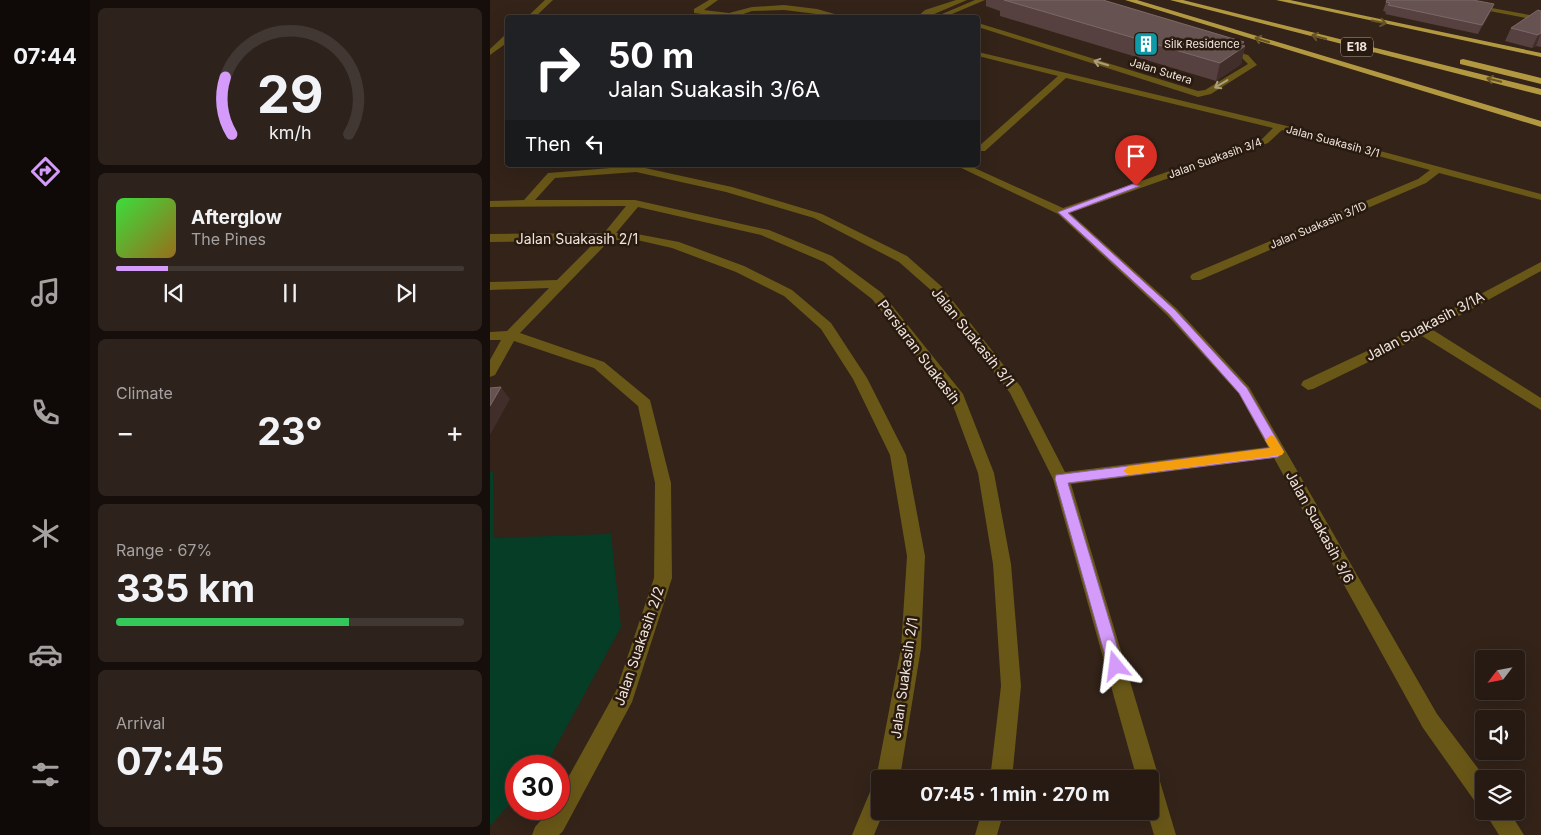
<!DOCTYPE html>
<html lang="en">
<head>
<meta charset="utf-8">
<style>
	:root { --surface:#261a13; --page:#2e231c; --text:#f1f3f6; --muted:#a4a1a0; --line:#423833; --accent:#d59bfa }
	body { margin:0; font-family:Inter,sans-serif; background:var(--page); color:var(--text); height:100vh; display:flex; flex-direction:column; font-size:19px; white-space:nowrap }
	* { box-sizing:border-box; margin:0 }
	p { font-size:16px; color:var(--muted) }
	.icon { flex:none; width:28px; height:28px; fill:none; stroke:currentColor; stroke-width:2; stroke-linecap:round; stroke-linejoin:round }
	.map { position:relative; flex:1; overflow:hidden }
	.details { display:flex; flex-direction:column; gap:8px; padding:8px; background:#150e0a; width:400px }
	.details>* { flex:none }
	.guide { position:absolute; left:15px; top:15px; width:475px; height:152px; border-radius:5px; box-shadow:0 5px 20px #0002,0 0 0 1px var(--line); background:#202124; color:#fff; overflow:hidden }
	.needle { width:32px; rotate:238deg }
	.fabs { position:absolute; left:985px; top:650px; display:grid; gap:10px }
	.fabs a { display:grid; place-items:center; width:50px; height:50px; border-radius:5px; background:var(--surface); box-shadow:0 5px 20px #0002,0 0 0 1px var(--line); font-size:25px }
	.speed { position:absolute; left:15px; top:755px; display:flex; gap:10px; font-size:25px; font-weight:700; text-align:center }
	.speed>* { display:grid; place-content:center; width:65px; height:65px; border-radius:50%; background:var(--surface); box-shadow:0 5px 20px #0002,0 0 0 1px var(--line); line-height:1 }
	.speed .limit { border:8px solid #d22; background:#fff; color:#111 }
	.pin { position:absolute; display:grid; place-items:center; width:42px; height:42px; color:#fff; margin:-51px -21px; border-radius:50% 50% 50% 0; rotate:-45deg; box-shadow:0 0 5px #0007 }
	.pin .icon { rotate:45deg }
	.me { position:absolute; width:55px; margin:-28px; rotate:344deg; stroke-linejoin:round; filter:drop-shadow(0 0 4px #0008) }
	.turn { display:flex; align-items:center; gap:18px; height:105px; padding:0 20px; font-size:22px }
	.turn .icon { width:65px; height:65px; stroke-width:2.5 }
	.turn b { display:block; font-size:35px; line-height:42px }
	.then { display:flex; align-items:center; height:48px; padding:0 20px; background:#0003; gap:10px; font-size:19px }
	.big { font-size:38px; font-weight:700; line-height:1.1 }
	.details .card { flex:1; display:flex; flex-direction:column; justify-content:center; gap:8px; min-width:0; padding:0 18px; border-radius:8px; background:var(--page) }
	.details .dial { align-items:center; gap:0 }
	.dial svg { height:130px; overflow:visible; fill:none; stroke:var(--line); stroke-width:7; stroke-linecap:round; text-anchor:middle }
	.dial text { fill:var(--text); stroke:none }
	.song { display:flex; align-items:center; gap:15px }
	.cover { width:60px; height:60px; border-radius:8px; background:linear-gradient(135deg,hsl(120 70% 55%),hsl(40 70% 35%)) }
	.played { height:5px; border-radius:2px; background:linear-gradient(90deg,var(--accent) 15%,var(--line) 15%) }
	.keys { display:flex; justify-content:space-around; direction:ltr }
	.heat { display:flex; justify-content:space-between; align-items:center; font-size:28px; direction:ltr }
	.charge { height:8px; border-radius:4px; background:linear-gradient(90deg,#34c759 67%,var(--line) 0) }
	.trip { position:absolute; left:381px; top:770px; width:288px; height:50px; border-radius:5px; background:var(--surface); box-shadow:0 5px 20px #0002,0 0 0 1px var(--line); font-weight:700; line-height:50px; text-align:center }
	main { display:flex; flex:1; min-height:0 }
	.dock { display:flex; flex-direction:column; width:90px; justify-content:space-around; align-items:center; background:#0f0a08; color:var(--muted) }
	.dock .icon { width:35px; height:35px }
	.dock .active { color:var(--accent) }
	.dock b { font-size:22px; color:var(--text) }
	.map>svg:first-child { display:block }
	.green { fill:#063d26 }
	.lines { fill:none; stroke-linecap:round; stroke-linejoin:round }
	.minor { fill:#685717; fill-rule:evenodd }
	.highway { fill:#b29941; fill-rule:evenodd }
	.wall { fill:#564040 }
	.shaded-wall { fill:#412d29 }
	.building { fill:#665251; stroke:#7c6967 }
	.oneway { stroke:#675326 }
	.oneway2 { stroke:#ac9e7a }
	.route { fill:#d59bfa; stroke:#8a65a2 }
	.slow { fill:#f59e0b }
	.labels { text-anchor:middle; stroke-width:5; stroke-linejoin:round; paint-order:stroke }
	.far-poi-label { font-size:11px; fill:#f0e5de; stroke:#291a0f; text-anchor:start }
	.far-street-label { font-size:11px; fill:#f0e5de; stroke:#291a0f }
	.shield { fill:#291a0f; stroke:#b4a8a0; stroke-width:1 }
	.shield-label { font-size:12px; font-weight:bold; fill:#f0e5de }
	.street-label { font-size:14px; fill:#f0e5de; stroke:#291a0f }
</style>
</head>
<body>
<main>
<nav class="dock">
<b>07:44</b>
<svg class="icon active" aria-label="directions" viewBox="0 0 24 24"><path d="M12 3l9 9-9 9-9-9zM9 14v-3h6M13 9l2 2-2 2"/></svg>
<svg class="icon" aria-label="music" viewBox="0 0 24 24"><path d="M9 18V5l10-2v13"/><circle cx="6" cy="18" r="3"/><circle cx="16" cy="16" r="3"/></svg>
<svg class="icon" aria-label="phone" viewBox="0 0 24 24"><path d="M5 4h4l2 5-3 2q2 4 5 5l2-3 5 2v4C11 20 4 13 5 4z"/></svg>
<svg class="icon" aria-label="climate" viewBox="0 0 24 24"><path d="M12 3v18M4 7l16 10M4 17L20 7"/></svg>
<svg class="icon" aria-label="car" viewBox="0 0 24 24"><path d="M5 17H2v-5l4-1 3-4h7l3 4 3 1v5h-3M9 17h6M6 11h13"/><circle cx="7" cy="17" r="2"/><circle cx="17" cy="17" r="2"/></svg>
<svg class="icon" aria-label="filters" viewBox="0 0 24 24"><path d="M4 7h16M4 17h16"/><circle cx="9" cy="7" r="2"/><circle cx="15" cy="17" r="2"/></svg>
</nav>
<section class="details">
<div class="card dial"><svg viewBox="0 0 100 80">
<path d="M14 69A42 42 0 1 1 86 69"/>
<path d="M14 69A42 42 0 0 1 10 34" stroke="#d59bfa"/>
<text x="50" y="56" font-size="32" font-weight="700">29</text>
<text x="50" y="72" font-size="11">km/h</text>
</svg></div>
<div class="card">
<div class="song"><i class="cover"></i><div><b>Afterglow</b><p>The Pines</p></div></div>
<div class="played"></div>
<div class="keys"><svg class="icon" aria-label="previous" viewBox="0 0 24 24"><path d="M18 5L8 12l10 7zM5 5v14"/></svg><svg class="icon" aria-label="pause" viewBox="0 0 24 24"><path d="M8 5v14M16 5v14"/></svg><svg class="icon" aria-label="next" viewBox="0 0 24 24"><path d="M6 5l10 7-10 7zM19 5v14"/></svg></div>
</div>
<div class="card"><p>Climate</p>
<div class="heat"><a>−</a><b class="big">23°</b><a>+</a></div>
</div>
<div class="card"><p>Range · 67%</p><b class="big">335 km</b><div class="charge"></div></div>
<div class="card"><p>Arrival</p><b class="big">07:45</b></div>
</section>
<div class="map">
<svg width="1051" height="835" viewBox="0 0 1051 835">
	<rect width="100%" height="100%" fill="#332319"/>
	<path class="green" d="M 0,472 L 3,472 L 4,538 L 121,534 L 131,627 L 57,763 L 54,766 L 26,766 L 26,797 L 0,826 Z"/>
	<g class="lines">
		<path class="minor" d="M 55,0 L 63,0 L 44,18 L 36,18 Z
			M 219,0 L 228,0 L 214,10 L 239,13 L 262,7 L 294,5 L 327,9 L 359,18 L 294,10 L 262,11 L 242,18 L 204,13 L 204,9 Z
			M 466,0 L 477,0 L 435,18 L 426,18 L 435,10 Z
			M 485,0 L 495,0 L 462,14 L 468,18 L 458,18 L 452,14 Z
			M 942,0 L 958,0 L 1051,17 L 1051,21 Z
			M 488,23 L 708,91 L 715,90 L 758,64 L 752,58 L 732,52 L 732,48 L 758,55 L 767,65 L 721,94 L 708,97 L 488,27 Z
			M 15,35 L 18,35 L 18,42 L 0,55 L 0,49 Z
			M 488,52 L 793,125 L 1051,194 L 1051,200 L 949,173 L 936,183 L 710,280 L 702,280 L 700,277 L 702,274 L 928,179 L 940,170 L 792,130 L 778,143 L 580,213 L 687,309 L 759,387 L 947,714 L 996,779 L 994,806 L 986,803 L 933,728 L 784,458 L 581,484 L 686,835 L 664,835 L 657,811 L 660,811 L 660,779 L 647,779 L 563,479 L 520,393 L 443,292 L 409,262 L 324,218 L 236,192 L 146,172 L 65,178 L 45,200 L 145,200 L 279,230 L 342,256 L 392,293 L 473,394 L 504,473 L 521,564 L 531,686 L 522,779 L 500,779 L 511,686 L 503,564 L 488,473 L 461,400 L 382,299 L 334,262 L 271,235 L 148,207 L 126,233 L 147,234 L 189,242 L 254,266 L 302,290 L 341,323 L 377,378 L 416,455 L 435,556 L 431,648 L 411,771 L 408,779 L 390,779 L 390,811 L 394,811 L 384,835 L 362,835 L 382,787 L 388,785 L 386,779 L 411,648 L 417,556 L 400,455 L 363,379 L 331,329 L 294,296 L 246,272 L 182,248 L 147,240 L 120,240 L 30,333 L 114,362 L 160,400 L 181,483 L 182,578 L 142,702 L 73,831 L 69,835 L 42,835 L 45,827 L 61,809 L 69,809 L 69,794 L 126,691 L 164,578 L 165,483 L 148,406 L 104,368 L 24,341 L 5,375 L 0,377 L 0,360 L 11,340 L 0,340 L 0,332 L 17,331 L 59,288 L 0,290 L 0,282 L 67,280 L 107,240 L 0,242 L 0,234 L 114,233 L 136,206 L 0,207 L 0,201 L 34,200 L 58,173 L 146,166 L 242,187 L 332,214 L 417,256 L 451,286 L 531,387 L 575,472 L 778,447 L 749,394 L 677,315 L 568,214 L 465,165 L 478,165 L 573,208 L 772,139 L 783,128 L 576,78 L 495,151 L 488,151 L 488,147 L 568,76 L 488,56 Z
			M 1051,262 L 1051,271 L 943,330 L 1051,398 L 1051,410 L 932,336 L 823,389 L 818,390 L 811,385 L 813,381 L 928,327 Z
			M 492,811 L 514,811 L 507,835 L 485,835 Z
			M 994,811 L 1019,811 L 1034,835 L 1009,835 Z"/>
		<path class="highway" d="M 635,0 L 647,0 L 1051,121 L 1051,127 Z
			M 680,0 L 693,0 L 1051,89 L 1051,95 Z
			M 786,0 L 800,0 L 1051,53 L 1051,57 Z
			M 973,59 L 1051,78 L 1051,84 L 970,64 L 970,60 Z"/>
	</g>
	<path class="wall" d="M 496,0 L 613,0 L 754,42 L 753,46 L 755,46 L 751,64 L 726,81 L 510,16 L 510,11 L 496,6 Z
		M 896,2 L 1004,4 L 1000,13 L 988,34 L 895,14 L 896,12 L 893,11 Z
		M 1051,11 L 1051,47 L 1046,46 L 1042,48 L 1015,41 L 1021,28 Z"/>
	<path class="shaded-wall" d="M 1004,4 L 1000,13 L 988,34 L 992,25 Z
		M 1051,33 L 1046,46 L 1042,48 L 1048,35 Z
		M 754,42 L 752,48 L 755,46 L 751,64 L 726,81 L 730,63 L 749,45 Z
		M 11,387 L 20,399 L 0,435 L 0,406 Z"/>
	<path class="building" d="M 514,0 L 613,0 L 754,42 L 749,45 L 755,46 L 730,63 Z
		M 897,0 L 983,0 L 1004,4 L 992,25 L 898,5 L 900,3 L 896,2 Z
		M 1048,10 L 1051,11 L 1051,33 L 1048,35 L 1021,28 Z
		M 11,387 L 0,406 L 0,388 Z"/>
	<defs><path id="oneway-shaft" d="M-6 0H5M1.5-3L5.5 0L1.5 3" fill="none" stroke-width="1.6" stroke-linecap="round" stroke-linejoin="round" transform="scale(1.25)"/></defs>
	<g class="oneway">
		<use href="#oneway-shaft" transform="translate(889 22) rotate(12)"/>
		<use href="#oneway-shaft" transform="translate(829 37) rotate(-165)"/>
		<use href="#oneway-shaft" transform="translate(772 40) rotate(-163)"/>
		<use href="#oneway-shaft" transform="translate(1004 80) rotate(-166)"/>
	</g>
	<g class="oneway2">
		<use href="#oneway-shaft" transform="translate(611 63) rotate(-163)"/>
		<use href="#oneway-shaft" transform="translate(731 84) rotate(149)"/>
	</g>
	<path class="route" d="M 643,184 L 650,186 L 578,213 L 685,310 L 757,388 L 794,452 L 788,457 L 578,483 L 633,666 L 631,671 L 626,673 L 620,671 L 618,666 L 565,479 L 566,475 L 780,448 L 749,393 L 679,314 L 568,212 Z"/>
	<path class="slow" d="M 781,435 L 785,437 L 794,452 L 792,455 L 639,475 L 633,471 L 639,466 L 780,448 L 775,440 Z"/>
	<defs>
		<symbol id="building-square" viewBox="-11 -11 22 22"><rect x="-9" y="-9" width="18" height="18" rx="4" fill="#0f9aa8" stroke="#291a0f"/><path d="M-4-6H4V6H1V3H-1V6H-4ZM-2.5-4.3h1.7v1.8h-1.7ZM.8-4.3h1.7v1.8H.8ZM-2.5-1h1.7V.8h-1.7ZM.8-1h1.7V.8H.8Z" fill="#fff"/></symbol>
	</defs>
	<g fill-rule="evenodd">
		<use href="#building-square" x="642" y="30" width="28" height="28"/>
	</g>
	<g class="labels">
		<g class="far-poi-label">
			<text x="674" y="48">Silk Residence</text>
		</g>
		<g class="far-street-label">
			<text transform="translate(671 71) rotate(17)" y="4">Jalan Sutera</text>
			<text transform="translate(843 141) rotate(15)" y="4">Jalan Suakasih 3/1</text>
			<text transform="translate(725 158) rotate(-20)" y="4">Jalan Suakasih 3/4</text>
			<text transform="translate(828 225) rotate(-23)" y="4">Jalan Suakasih 3/1D</text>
		</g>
		<rect class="shield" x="851" y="37.5" width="32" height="19" rx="4"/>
		<g class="shield-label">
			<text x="867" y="51">E18</text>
		</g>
		<g class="street-label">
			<text x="87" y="244">Jalan Suakasih 2/1</text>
			<text transform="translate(935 326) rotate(-28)" y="5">Jalan Suakasih 3/1A</text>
			<text transform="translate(483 337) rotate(51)" y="5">Jalan Suakasih 3/1</text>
			<text transform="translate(429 352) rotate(53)" y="5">Persiaran Suakasih</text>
			<text transform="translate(830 527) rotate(61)" y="5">Jalan Suakasih 3/6</text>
			<text transform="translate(149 646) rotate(-71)" y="5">Jalan Suakasih 2/2</text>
			<text transform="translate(414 678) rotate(-82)" y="5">Jalan Suakasih 2/1</text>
		</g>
	</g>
</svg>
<div class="fabs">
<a><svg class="needle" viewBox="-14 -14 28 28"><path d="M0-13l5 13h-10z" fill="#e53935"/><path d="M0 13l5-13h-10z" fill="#a4a1a0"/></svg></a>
<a><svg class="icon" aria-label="sound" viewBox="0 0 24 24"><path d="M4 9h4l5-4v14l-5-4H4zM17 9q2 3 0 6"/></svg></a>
<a><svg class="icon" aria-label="layers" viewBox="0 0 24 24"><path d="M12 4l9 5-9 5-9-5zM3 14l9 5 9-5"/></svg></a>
</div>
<div class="speed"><div class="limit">30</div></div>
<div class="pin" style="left:646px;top:186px;background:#d93025"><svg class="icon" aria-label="arrive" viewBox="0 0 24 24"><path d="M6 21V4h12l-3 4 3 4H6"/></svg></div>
<svg class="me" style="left:626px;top:666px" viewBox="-20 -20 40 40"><path d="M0-17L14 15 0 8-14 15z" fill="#d59bfa" stroke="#fff" stroke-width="4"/></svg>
<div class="trip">07:45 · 1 min · 270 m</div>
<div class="guide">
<div class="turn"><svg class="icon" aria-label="right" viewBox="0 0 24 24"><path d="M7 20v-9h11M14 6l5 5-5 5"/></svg><div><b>50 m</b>Jalan Suakasih 3/6A</div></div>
<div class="then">Then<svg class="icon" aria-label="left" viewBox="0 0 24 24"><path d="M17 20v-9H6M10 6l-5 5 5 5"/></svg></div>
</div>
</div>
</main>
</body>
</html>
